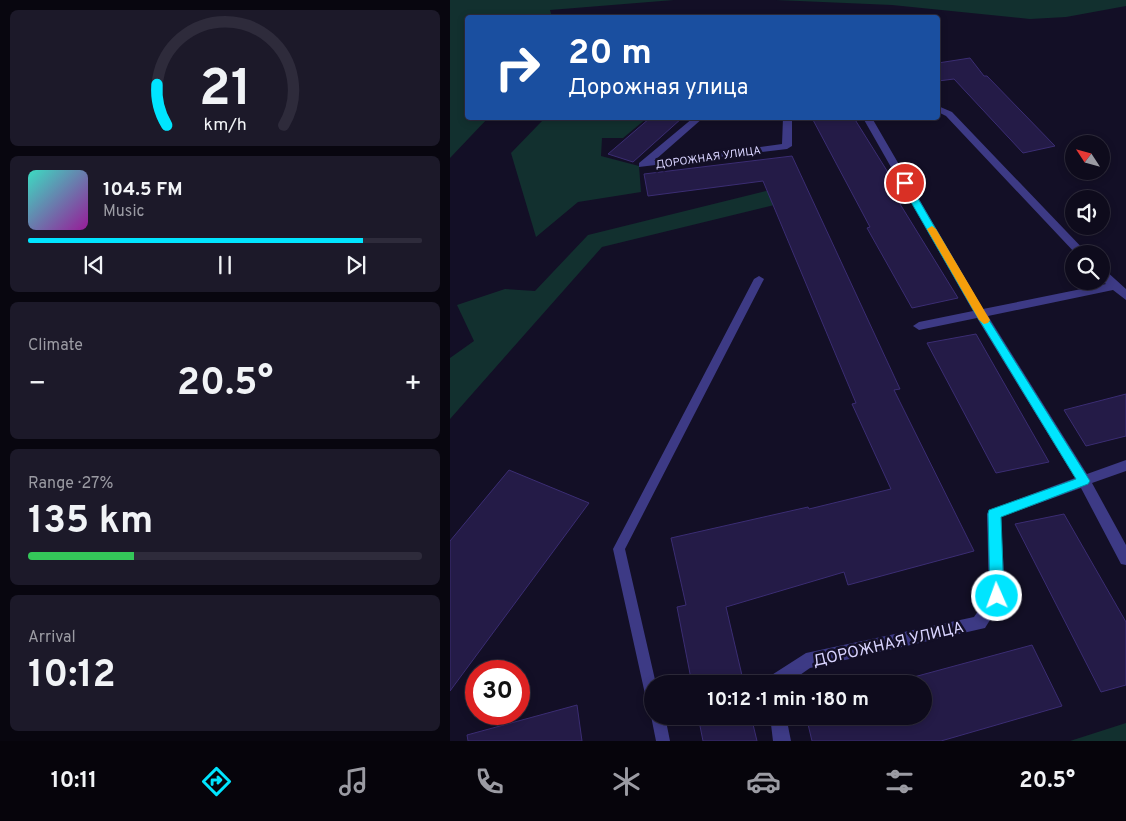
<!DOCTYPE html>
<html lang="en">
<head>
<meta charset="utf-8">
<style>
	:root { --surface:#0e0b1c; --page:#1c1929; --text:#f1f3f6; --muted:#9b9ba3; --line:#2e2b3b; --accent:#00e5ff }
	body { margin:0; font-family:Overpass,sans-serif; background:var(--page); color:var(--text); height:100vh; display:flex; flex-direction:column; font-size:19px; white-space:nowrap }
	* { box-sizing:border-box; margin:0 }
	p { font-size:16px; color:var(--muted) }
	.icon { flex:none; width:28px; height:28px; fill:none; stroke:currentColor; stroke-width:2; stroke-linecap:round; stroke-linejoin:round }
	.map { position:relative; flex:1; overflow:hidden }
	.drawer { display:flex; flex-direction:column; gap:10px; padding:10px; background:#08060f; width:450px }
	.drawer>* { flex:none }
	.banner { position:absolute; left:15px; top:15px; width:475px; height:105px; border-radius:5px; box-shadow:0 2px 8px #0003,0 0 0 1px var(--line); background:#1a4fa0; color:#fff; overflow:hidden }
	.needle { width:32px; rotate:306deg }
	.fabs { position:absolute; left:615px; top:135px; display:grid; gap:10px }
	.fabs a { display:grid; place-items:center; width:45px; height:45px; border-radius:50%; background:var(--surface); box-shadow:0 2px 8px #0003,0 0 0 1px var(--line); font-size:25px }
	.speed { position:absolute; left:15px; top:660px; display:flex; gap:10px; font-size:25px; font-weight:700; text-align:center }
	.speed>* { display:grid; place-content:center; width:65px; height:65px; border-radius:50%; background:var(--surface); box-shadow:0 2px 8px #0003,0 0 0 1px var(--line); line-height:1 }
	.speed .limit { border:8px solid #d22; background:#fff; color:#111 }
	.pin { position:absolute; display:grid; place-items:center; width:42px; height:42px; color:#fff; margin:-21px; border:2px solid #fff; border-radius:50%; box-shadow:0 1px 5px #0007 }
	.me { position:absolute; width:55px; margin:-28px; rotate:358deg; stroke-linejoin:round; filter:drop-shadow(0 0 4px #0008) }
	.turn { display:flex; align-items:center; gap:18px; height:105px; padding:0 20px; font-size:22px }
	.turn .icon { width:65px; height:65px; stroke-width:2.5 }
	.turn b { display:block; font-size:35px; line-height:42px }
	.big { font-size:38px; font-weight:700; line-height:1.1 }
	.drawer .widget { flex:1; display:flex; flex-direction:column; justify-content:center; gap:8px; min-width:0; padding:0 18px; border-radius:8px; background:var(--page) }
	.drawer .dial { align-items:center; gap:0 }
	.dial svg { height:130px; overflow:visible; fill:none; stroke:var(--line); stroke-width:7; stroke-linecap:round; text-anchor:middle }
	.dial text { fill:var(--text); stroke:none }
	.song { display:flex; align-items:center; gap:15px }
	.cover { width:60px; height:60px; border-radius:8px; background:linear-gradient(135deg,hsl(170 70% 55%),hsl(300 70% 35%)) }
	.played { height:5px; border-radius:2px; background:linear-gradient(90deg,var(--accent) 85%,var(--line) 85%) }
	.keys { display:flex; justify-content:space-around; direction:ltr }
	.heat { display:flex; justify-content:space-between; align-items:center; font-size:28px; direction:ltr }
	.charge { height:8px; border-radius:4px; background:linear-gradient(90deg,#34c759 27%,var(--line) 0) }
	.trip { position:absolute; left:194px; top:675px; width:288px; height:50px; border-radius:25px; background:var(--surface); box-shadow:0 2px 8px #0003,0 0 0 1px var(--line); font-weight:700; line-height:50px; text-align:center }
	.dock { display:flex; height:80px; justify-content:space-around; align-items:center; background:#06040b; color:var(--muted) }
	.dock .icon { width:35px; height:35px }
	.dock .active { color:var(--accent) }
	.dock b { font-size:22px; color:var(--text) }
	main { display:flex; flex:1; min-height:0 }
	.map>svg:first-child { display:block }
	.green { fill:#12302f }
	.building { fill:#241b47; stroke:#3b2d73 }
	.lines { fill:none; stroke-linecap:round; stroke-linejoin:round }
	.lane { fill:#3d3a85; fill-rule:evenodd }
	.street { fill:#3d3a85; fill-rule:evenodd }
	.route { fill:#00e5ff; stroke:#0095a6 }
	.slow { fill:#f59e0b }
	.labels { text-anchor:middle; stroke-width:5; stroke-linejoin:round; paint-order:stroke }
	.far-street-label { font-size:11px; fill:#d9d4ff; stroke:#130f26 }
	.near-street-label { font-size:16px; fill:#d9d4ff; stroke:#130f26 }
</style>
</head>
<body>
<main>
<section class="drawer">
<div class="widget dial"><svg viewBox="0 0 100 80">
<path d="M14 69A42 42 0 1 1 86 69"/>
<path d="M14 69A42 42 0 0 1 8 44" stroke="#00e5ff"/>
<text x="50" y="56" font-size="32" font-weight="700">21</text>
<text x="50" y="72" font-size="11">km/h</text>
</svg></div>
<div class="widget">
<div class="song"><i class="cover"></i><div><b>104.5 FM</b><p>Music</p></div></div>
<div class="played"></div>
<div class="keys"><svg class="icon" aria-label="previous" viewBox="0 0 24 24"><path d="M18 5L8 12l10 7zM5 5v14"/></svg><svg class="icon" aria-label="pause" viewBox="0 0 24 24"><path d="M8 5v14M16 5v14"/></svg><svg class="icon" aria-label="next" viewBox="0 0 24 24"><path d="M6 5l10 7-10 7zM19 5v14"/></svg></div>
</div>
<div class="widget"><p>Climate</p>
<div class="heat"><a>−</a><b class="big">20.5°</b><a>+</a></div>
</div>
<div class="widget"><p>Range · 27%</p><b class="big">135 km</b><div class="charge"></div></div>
<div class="widget"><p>Arrival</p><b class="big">10:12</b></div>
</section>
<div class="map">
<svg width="676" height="741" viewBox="0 0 676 741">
	<rect width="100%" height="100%" fill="#130f26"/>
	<path class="green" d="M 0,0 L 224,0 L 100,10 L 102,17 L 18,18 L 18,118 L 38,118 L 0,158 Z
		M 326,0 L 676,0 L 676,6 L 616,17 L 580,19 L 442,5 Z
		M 163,118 L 197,118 L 173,138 L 152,138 L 151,156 L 189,166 L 191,192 L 128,202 L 86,237 L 61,153 L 92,121 Z
		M 352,182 L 357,197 L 152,247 L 0,419 L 0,358 L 24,341 L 7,305 L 55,289 L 85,291 L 138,235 Z
		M 676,723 L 676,741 L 620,741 Z"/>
	<path class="building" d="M 520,58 L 534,76 L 537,76 L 605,146 L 573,153 L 504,79 L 488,81 L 488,63 Z
		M 200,118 L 232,118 L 183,162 L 158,154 Z
		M 362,118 L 404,118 L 449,190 L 442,191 L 508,298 L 462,308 L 417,228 L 420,227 Z
		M 342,156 L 450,389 L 444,390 L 524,551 L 398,585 L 394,572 L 276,607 L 294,684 L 242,684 L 227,607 L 236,605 L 221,538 L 358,507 L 359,509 L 441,489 L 402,404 L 406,403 L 313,181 L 198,196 L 194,174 Z
		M 526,334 L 599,462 L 546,473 L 477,343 Z
		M 676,394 L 676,436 L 636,446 L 614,410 Z
		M 59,470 L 139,503 L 0,691 L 0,541 Z
		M 614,514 L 676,622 L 676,685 L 651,692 L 565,524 Z
		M 582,645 L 612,706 L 491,741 L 362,741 L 356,716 L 472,716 L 472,684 L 438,684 Z
		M 127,705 L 132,741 L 18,741 L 17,735 Z
		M 248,716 L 301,716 L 307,741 L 253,741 Z"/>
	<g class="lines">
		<path class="lane" d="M 309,276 L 314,279 L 175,549 L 206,684 L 202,684 L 202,700 L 197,698 L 195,694 L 163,549 L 304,279 Z
			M 202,713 L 202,716 L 215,716 L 220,741 L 206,741 L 201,716 Z"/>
		<path class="street" d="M 488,106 L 502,112 L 638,254 L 626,254 L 496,116 L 488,112 Z
			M 243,118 L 253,118 L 204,161 L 332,144 L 333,118 L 342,118 L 342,146 L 337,149 L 189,167 L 189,163 Z
			M 413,118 L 422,118 L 533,309 L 656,284 L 651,280 L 651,269 L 655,270 L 676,289 L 676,300 L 663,290 L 538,316 L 637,474 L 676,460 L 676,471 L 642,483 L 676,545 L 676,565 L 671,564 L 631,488 L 551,517 L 555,596 L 535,628 L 360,668 L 337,684 L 315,684 L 317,678 L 356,653 L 524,617 L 539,595 L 537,514 L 539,510 L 625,478 L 527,318 L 469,330 L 463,326 L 469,322 L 523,311 Z
			M 320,716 L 336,716 L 341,741 L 323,741 Z"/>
	</g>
	<path class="route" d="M 455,180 L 459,183 L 534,312 L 640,481 L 638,484 L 551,517 L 554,596 L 552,601 L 547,603 L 542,601 L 540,596 L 538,514 L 539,510 L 626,479 L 525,313 L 450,183 Z"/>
	<path class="slow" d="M 482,226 L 486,229 L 540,320 L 538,323 L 534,324 L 529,320 L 477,229 Z"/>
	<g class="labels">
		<g class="far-street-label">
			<text transform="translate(258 157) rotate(-8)" y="4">ДОРОЖНАЯ УЛИЦА</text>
		</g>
		<g class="near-street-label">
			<text transform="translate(438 643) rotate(-13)" y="6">ДОРОЖНАЯ УЛИЦА</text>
		</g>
	</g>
</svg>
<div class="fabs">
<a><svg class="needle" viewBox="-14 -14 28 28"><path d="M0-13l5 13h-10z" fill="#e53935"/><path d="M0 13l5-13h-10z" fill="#9b9ba3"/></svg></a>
<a><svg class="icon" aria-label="sound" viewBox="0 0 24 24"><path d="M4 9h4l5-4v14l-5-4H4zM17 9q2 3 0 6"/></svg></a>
<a><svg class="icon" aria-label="search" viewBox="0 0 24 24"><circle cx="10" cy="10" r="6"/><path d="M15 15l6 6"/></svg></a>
</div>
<div class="speed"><div class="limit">30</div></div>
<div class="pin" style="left:455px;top:183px;background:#d93025"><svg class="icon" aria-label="arrive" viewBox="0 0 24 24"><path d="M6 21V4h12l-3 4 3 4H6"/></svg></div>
<svg class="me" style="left:547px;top:596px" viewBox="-20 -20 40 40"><circle r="17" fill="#00e5ff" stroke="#fff" stroke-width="3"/><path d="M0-11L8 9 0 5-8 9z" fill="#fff"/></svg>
<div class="trip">10:12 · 1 min · 180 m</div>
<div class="banner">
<div class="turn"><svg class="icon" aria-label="right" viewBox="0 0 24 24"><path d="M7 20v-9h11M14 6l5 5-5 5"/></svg><div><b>20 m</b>Дорожная улица</div></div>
</div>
</div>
</main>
<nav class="dock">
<b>10:11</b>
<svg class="icon active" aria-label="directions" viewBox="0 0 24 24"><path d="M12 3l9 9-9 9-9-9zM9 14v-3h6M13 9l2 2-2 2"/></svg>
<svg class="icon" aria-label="music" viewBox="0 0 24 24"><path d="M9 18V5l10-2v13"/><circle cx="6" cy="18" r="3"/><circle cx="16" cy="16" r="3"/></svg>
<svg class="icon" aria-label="phone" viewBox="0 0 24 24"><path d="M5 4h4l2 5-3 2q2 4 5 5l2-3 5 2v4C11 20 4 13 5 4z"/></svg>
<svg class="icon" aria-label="climate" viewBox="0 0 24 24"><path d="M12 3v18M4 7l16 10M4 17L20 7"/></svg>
<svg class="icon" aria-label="car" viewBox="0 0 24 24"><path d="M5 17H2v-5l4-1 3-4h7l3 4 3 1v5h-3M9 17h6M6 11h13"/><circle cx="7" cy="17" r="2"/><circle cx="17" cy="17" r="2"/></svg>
<svg class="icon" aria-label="filters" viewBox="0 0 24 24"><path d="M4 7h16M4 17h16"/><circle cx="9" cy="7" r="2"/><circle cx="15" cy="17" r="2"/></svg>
<b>20.5°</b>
</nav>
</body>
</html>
